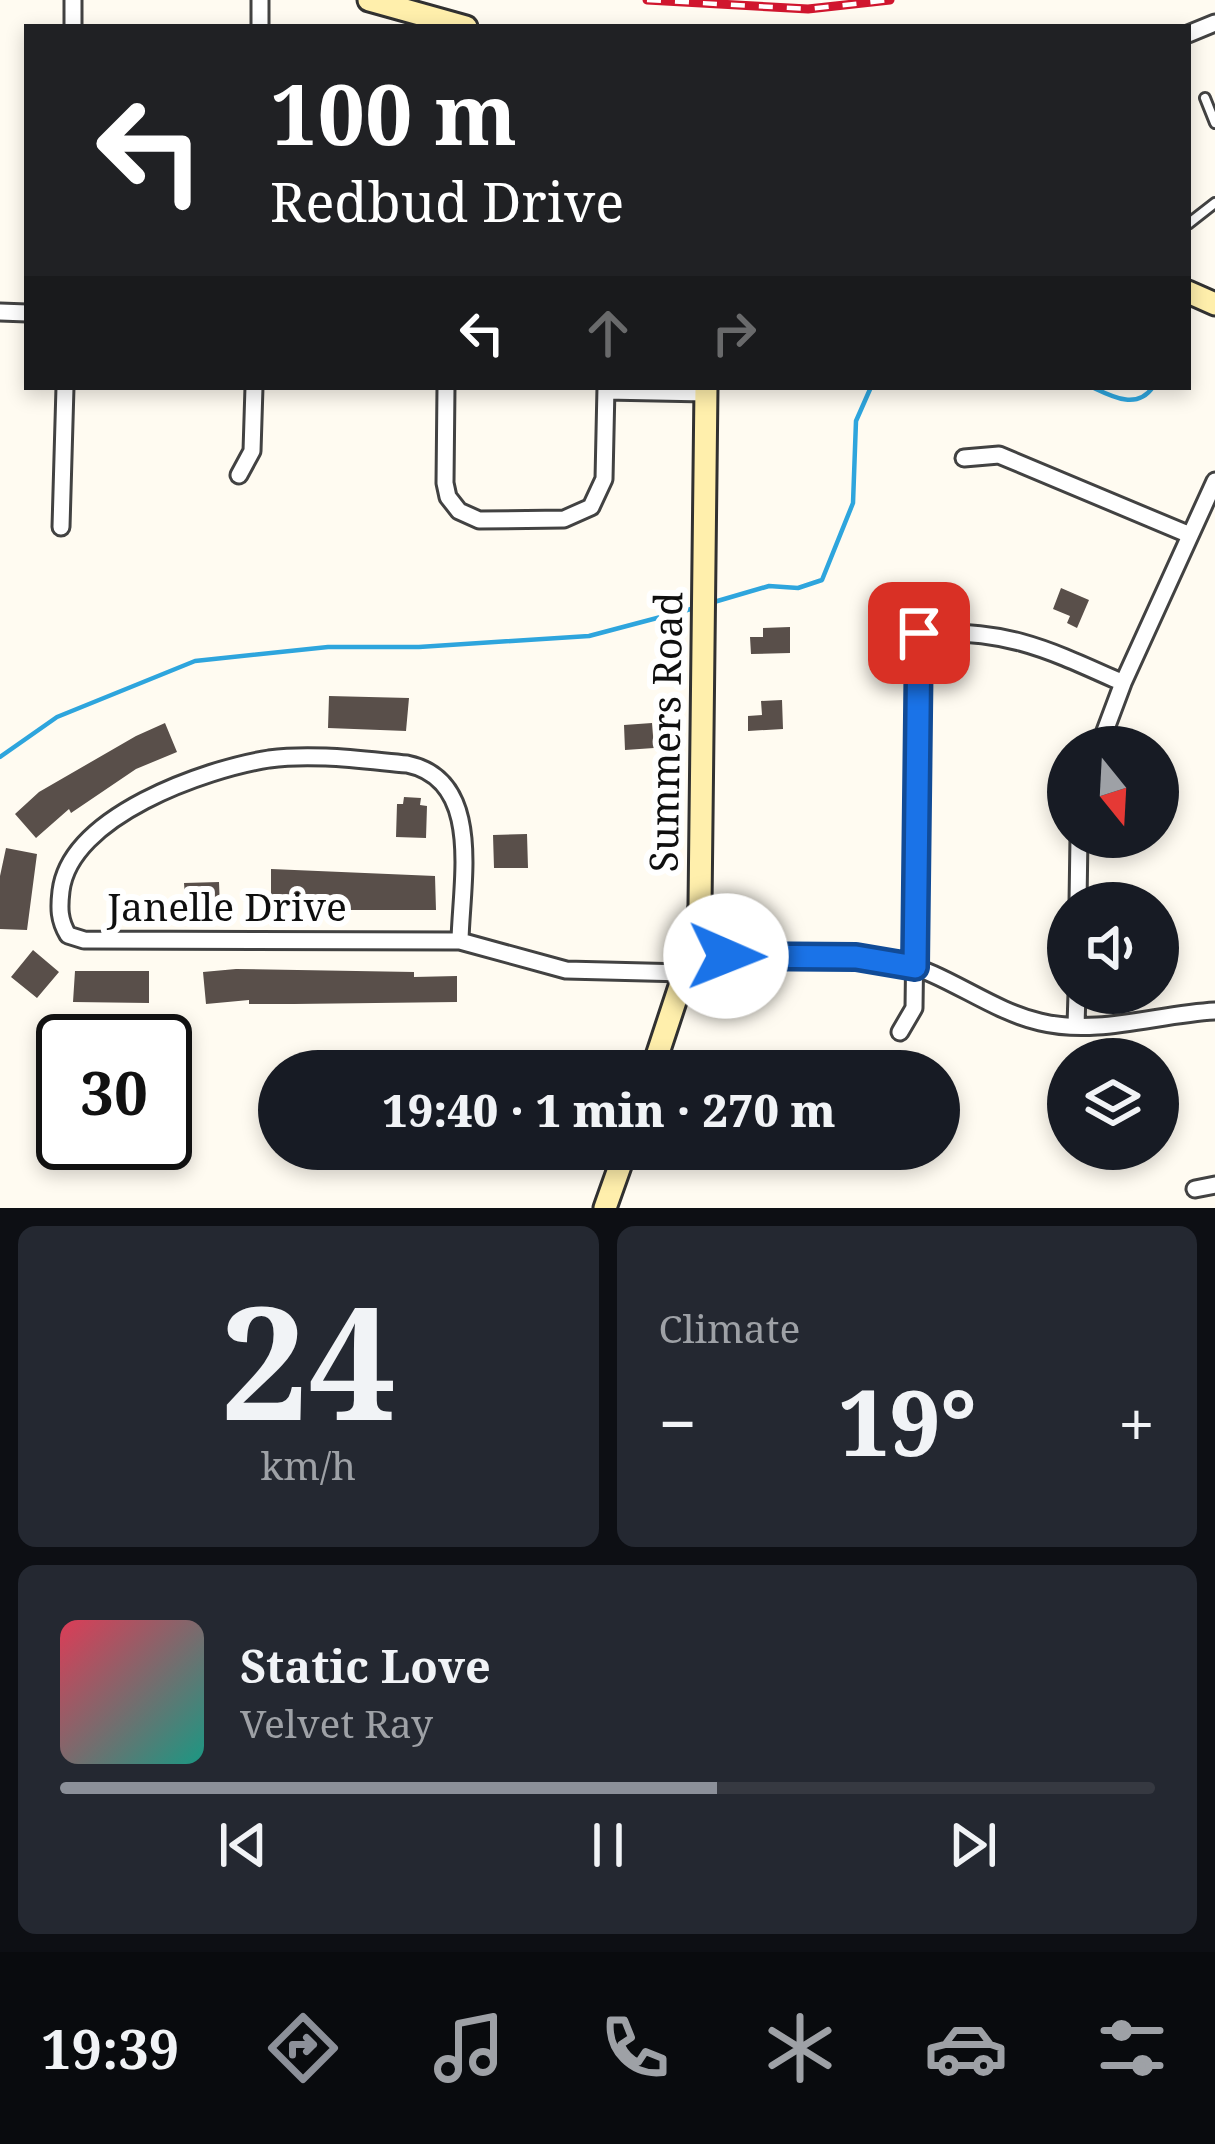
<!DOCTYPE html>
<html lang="en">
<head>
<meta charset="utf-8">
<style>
	:root { --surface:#171b24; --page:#242831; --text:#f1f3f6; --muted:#9ea1a6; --line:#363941; --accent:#8c9099 }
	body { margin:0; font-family:"Noto Serif",serif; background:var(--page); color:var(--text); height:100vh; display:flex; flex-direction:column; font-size:45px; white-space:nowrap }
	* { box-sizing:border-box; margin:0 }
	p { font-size:39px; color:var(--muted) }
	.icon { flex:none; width:66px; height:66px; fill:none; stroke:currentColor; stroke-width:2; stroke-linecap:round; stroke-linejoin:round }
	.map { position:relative; height:1208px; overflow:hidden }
	.drawer { display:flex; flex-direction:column; gap:18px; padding:18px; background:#0d0f14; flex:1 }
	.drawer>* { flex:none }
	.banner { position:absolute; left:24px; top:24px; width:1167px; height:366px; border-radius:0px; box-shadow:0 6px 18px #0003; background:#202124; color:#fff; overflow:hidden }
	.needle { width:78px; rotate:162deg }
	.controls { position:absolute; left:1047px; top:726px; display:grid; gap:24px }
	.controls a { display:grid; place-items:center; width:132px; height:132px; border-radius:50%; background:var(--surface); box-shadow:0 6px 18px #0003; font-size:60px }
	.speed { position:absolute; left:36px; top:1014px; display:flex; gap:24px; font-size:60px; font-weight:700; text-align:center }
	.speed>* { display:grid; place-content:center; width:156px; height:156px; border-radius:50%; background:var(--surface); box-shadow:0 6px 18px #0003; line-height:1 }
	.speed .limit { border:6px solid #111; border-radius:18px; background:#fff; color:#111 }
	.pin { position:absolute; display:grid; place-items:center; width:102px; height:102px; color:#fff; margin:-51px; border-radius:24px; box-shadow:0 6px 18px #0006 }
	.me { position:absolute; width:132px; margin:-66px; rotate:91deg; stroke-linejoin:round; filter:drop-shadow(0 0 9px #0008) }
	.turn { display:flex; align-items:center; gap:42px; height:252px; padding:0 48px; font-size:54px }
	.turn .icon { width:156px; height:156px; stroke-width:2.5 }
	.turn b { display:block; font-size:84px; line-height:102px }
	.lanes { display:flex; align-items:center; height:114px; padding:0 48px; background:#0003; justify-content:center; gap:60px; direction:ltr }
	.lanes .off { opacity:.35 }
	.big { font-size:90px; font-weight:800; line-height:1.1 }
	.drawer .card { flex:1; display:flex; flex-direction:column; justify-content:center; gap:18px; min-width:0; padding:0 42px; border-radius:18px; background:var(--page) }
	.drawer .dial { align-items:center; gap:0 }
	.dial b { font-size:156px; line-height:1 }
	.song { display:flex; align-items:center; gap:36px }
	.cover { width:144px; height:144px; border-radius:18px; background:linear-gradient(135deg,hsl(350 70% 55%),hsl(170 70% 35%)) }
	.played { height:12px; border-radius:6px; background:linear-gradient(90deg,var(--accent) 60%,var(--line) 60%) }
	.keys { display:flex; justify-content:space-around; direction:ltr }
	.heat { display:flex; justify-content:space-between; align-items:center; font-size:66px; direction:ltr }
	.drawer .tiles { flex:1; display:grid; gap:18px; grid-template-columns:1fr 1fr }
	.card:last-child { grid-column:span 2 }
	.trip { position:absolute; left:258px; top:1050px; width:702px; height:120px; border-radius:60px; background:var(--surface); box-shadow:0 6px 18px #0003; font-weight:800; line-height:120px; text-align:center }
	.tab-bar { display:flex; height:192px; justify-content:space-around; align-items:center; background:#090b0e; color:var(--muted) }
	.tab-bar .icon { width:84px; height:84px }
	.tab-bar .active { color:var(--accent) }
	.tab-bar b { font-size:54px; color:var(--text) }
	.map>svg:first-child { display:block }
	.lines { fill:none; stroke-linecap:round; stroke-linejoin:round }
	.stream { stroke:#2ea5dd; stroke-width:4.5 }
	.building { fill:#594f4a }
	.lane-casing { stroke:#424242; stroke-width:14 }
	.street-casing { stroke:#424242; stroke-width:21 }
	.secondary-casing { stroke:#313131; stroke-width:27 }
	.lane { stroke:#fff; stroke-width:8 }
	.street { stroke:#fff; stroke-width:15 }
	.secondary { stroke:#ffefac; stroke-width:21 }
	.rail-casing { stroke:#d0162e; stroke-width:9 }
	.rail { stroke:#fff; stroke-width:4.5; stroke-dasharray:14; stroke-linecap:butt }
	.route-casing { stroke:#114b97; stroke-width:30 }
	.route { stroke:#1a73e8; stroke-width:21 }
	.labels { text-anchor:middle; stroke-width:12; stroke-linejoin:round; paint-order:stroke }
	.street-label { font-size:39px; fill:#0f0f0f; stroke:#fff }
</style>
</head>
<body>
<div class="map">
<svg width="1215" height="1208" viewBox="0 0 1215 1208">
	<rect width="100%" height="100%" fill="#fffbf1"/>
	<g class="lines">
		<path class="stream" d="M 1092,387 C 1113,397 1137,410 1153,387
			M 714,602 L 769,586 L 798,588 L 822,580 L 853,503 L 856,421 L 871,387
			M 0,757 L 57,717 L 195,661 L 328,647 L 419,647 L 589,636 L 691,609"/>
	</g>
	<path class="building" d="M 1061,588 L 1089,600 L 1077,628 L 1067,623 L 1070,616 L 1053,609 Z
		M 790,627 L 790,653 L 751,654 L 750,637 L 763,637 L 763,628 Z
		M 329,696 L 409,698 L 406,731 L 328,728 Z
		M 782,700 L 783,729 L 748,731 L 748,716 L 762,715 L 761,701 Z
		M 165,723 L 177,752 L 136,769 L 71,813 L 69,809 L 36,838 L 15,814 L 39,792 L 136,736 Z
		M 652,723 L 654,748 L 625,750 L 624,725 Z
		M 404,797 L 421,798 L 420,805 L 427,806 L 426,838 L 396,837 L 397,804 L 403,804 Z
		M 527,834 L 528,868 L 494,868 L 493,835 Z
		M 6,848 L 37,854 L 27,930 L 0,929 L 0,876 Z
		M 271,869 L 435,876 L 436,910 L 321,910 L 322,903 L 295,902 L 295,909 L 279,909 L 279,902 L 271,902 Z
		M 219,882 L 220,909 L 186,910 L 184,883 Z
		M 33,950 L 59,972 L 37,998 L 11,977 Z
		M 236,969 L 414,972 L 414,977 L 457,976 L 457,1002 L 294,1004 L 249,1004 L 249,1000 L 206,1004 L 203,972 Z
		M 75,971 L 149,971 L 149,1003 L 73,1002 Z"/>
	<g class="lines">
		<defs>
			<path id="lane" d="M 1205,98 L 1215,123
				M 1188,224 L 1215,203"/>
			<path id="street" d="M 73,27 L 73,0
				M 260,27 L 260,0
				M 1188,34 L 1215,23
				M 0,312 L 27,313
				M 446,387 L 445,483 L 448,497 L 459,511 L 479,520 L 564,519 L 591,507 L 604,479 L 606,387
				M 606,391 L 706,393
				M 964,458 L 999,455 L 1190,535
				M 239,475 L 252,451 L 254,387
				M 61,527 L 65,387
				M 1099,747 L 1123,683 L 1215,481
				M 1078,903 L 1079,837
				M 460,941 C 461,882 484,780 407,764 C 362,760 314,753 269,759 C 205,769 70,816 61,891 C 59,908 59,920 68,935 L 84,940 L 460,941 L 566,970 L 685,973
				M 691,953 C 758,963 829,947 895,961 C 947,973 989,1010 1040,1022 C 1098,1036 1157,1014 1215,1011
				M 1076,1026 L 1077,993
				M 900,1032 L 914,1008 L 919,633 C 1007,629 1045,648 1123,683
				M 1195,1189 L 1215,1185"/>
			<path id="secondary" d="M 369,0 L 466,27
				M 1188,292 L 1215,304
				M 652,1071 L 691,953 L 700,906 L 706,387
				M 605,1208 L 626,1149"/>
		</defs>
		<use href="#lane" class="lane-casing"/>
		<use href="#street" class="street-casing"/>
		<use href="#secondary" class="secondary-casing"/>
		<use href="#lane" class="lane"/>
		<use href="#street" class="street"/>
		<use href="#secondary" class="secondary"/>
		<defs>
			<path id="rail" d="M 647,0 L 808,9 L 890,0"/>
		</defs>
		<use href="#rail" class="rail-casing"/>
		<use href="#rail" class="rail"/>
	</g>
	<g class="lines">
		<defs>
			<path id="route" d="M 726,956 L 856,957 L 915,967 L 919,633"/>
		</defs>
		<use href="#route" class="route-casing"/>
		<use href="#route" class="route"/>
	</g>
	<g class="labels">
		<g class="street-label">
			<text transform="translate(666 732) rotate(-89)" y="14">Summers Road</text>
			<text x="227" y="921">Janelle Drive</text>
		</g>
	</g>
</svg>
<div class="controls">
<a><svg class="needle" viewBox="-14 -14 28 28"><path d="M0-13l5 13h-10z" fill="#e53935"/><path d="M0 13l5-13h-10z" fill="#9ea1a6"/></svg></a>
<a><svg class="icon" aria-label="sound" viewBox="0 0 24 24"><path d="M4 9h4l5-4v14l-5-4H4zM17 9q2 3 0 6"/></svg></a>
<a><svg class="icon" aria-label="layers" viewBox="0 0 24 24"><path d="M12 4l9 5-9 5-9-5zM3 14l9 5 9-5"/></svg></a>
</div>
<div class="speed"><div class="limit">30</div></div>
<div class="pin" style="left:919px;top:633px;background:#d93025"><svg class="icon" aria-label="arrive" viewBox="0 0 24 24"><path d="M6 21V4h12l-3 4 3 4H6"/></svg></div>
<svg class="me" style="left:726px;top:956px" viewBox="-20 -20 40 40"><circle r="19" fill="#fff"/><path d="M0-13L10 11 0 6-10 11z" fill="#1a73e8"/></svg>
<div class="trip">19:40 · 1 min · 270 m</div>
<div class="banner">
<div class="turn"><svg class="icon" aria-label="left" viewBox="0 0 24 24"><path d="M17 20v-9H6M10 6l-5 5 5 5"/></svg><div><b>100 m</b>Redbud Drive</div></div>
<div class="lanes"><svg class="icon" aria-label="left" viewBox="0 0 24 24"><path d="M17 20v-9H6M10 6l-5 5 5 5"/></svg><svg class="icon off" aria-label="ahead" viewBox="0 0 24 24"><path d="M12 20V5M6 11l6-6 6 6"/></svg><svg class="icon off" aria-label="right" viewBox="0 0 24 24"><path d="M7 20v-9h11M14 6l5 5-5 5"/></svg></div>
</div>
</div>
<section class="drawer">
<div class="tiles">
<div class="card dial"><b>24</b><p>km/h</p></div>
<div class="card"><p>Climate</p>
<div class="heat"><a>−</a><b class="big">19°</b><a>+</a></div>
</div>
<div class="card">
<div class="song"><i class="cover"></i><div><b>Static Love</b><p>Velvet Ray</p></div></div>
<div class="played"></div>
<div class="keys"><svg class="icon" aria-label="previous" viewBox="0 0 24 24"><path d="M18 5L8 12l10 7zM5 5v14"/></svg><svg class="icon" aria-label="pause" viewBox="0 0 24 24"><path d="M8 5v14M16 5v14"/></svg><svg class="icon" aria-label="next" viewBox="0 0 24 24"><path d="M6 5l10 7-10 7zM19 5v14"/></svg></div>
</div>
</div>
</section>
<nav class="tab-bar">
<b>19:39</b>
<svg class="icon active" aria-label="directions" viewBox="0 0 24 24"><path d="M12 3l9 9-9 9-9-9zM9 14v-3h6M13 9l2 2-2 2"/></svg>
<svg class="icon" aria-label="music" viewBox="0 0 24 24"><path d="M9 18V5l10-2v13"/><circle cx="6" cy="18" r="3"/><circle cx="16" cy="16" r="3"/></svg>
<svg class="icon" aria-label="phone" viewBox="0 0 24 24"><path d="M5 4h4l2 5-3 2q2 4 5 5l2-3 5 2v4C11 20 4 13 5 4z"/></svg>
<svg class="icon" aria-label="climate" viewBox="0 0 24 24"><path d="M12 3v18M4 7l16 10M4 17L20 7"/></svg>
<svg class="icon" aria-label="car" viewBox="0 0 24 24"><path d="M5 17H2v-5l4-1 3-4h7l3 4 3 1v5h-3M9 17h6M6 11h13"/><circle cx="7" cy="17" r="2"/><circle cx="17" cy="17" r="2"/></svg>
<svg class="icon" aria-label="filters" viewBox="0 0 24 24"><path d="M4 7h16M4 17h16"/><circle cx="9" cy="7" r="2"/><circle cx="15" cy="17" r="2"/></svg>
</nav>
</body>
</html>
